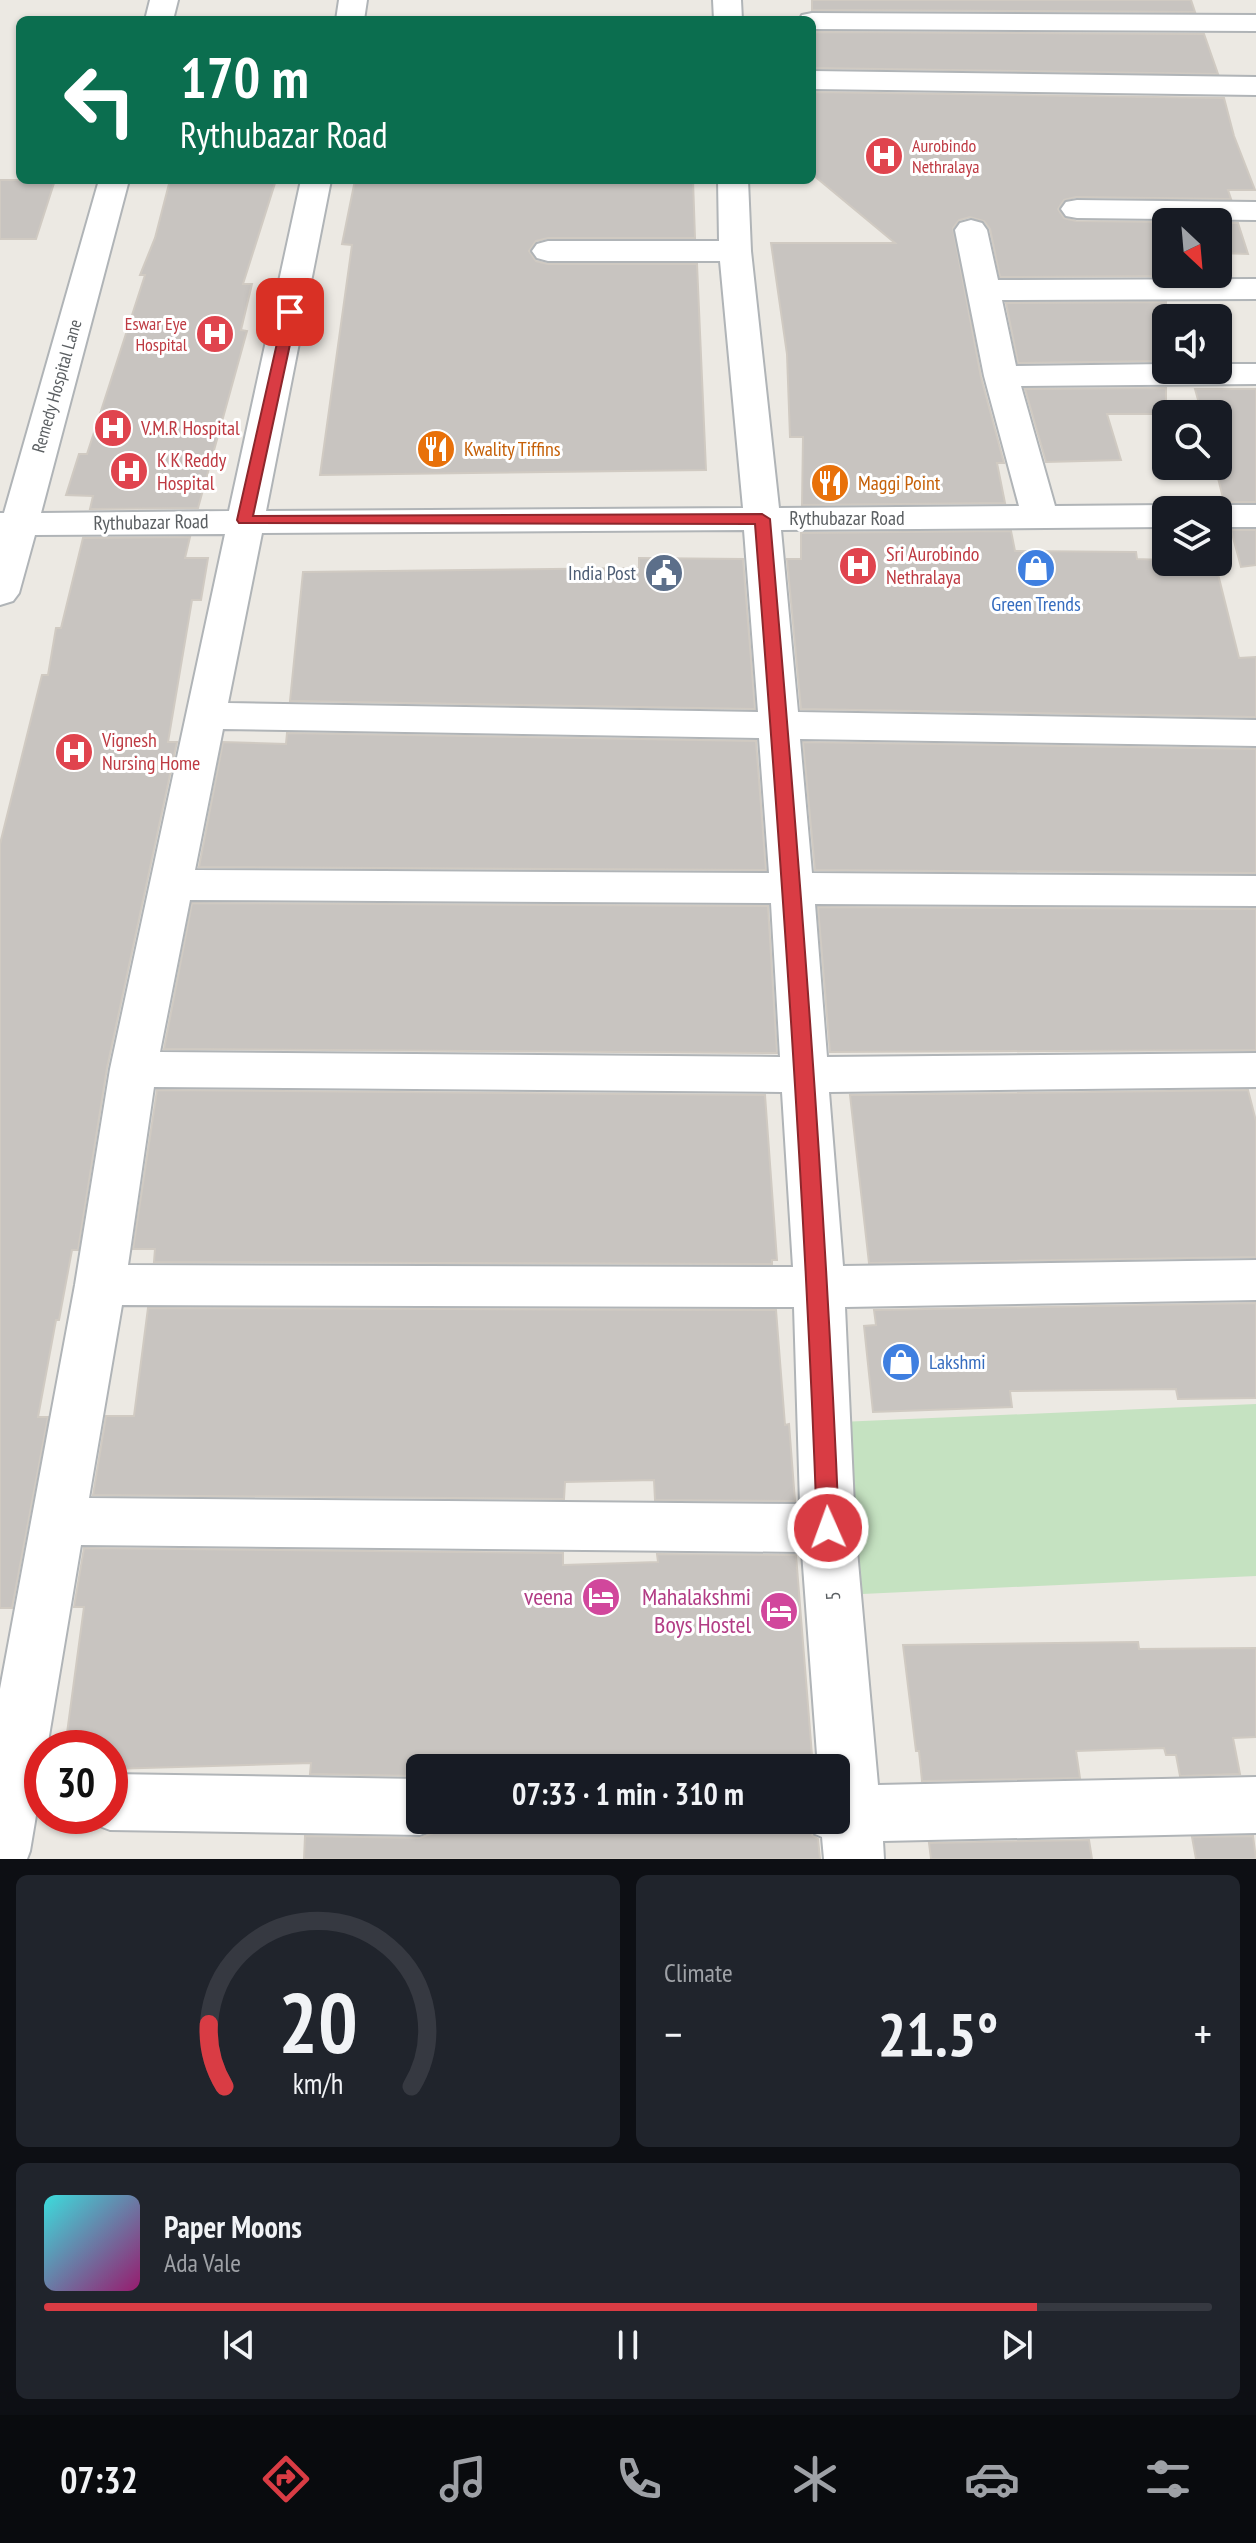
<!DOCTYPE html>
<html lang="en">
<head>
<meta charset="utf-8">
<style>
	:root { --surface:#171b24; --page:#20242c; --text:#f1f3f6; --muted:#9ea1a6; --line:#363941; --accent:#d93c44 }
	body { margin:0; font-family:"PT Sans Narrow",sans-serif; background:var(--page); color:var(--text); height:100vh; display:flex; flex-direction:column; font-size:30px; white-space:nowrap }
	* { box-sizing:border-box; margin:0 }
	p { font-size:26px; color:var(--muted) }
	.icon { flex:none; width:44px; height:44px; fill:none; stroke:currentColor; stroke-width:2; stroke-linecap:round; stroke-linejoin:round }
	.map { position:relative; height:1859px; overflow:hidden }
	.side { display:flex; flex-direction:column; gap:16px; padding:16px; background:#0d0f14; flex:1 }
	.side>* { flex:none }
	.top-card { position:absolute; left:16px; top:16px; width:800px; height:168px; border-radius:12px; box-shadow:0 2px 6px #0004; background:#0b6e4f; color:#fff; overflow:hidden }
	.needle { width:52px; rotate:154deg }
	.fabs { position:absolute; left:1152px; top:208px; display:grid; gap:16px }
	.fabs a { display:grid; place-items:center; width:80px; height:80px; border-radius:12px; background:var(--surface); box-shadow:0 2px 6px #0004; font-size:40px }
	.speed { position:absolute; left:24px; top:1730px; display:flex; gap:16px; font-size:40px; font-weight:700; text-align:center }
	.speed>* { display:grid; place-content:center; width:104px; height:104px; border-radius:50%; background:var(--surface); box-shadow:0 2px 6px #0004; line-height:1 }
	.speed .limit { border:12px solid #d22; background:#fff; color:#111 }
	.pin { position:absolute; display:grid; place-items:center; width:68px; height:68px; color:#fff; margin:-34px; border-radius:16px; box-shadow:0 4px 12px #0006 }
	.me { position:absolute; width:88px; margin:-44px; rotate:358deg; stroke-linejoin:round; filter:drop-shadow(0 0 6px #0008) }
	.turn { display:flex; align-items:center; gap:28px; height:168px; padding:0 32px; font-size:36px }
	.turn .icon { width:104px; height:104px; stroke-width:2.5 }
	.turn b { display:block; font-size:56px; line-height:68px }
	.big { font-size:60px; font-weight:700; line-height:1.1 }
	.side .card { flex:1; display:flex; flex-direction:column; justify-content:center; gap:12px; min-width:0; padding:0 28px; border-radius:12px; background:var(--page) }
	.side .dial { align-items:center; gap:0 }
	.dial svg { height:208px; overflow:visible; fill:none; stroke:var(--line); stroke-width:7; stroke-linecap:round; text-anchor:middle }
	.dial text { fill:var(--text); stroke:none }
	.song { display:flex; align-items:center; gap:24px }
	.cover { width:96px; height:96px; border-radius:12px; background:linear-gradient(135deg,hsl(180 70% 55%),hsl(320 70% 35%)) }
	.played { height:8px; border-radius:4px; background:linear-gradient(90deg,var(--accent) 85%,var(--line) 85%) }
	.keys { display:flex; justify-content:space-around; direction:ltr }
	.heat { display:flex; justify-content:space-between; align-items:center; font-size:44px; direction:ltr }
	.side .tiles { flex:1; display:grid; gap:16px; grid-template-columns:1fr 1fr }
	.card:last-child { grid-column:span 2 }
	.trip { position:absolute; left:406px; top:1754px; width:444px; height:80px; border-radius:12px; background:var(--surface); box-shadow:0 2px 6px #0004; font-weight:700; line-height:80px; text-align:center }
	.menu { display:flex; height:128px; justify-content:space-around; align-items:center; background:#090b0e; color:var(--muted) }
	.menu .icon { width:56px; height:56px }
	.menu .current { color:var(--accent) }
	.menu b { font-size:36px; color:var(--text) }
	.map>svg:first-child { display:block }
	.green { fill:#c5e2c1 }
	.building { fill:#c8c4c0; stroke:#d0cac2; stroke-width:2 }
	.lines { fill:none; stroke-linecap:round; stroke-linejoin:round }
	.minor-casing { stroke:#b0b4b7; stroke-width:4 }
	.minor { fill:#fff; fill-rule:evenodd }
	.route { fill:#d93c44; stroke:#8d272c; stroke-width:2 }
	.labels { text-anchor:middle; stroke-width:6; stroke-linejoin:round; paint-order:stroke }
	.far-health-label { font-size:18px; fill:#be3a42; stroke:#fff; text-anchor:start }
	.far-street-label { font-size:18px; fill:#5b5f62; stroke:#fff }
	.health-label { font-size:20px; fill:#be3a42; stroke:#fff; text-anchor:start }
	.food-label { font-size:20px; fill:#c56008; stroke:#fff; text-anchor:start }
	.street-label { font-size:20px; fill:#5b5f62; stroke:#fff }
	.service-label { font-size:20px; fill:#4e5e75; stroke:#fff; text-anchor:end }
	.shop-label { font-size:20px; fill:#366cbe; stroke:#fff }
	.near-hotel-label { font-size:24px; fill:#b23c85; stroke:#fff; text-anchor:end }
</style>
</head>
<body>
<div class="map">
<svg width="1256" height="1859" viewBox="0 0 1256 1859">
	<rect width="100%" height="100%" fill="#ece9e3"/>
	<path class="green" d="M 1256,1404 L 1256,1576 L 862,1594 L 840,1422 Z"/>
	<path class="building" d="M 812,0 L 1191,0 L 1195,12 L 812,10 Z
		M 812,32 L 1204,34 L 1218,74 L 812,68 Z
		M 812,92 L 1224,98 L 1234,136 L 1255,190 L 1228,190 L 1231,199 L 1076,197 L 1064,200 L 1058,209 L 1064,218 L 1076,221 L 1166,222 L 1166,274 L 1180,276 L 1000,277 L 990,229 L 984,221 L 970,217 L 959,220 L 953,228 L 981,377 L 1004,463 L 997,463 L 1005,503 L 802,505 L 803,437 L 790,437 L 787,354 L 771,243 L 895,243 L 812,174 Z
		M 0,180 L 55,180 L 36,239 L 0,239 Z
		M 170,180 L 276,180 L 243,284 L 252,284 L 241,330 L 247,331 L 198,508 L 90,509 L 93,496 L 66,495 L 79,454 L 87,454 L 145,275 L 140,275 L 155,238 Z
		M 355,180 L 693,180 L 695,238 L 548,238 L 536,241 L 529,251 L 536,261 L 548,264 L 697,264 L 706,470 L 320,475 L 352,245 L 342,244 Z
		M 1218,223 L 1238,223 L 1248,254 L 1218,253 Z
		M 1166,302 L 1166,361 L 1018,363 L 1006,303 Z
		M 1166,388 L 1166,414 L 1107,414 L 1121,460 L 1046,462 L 1025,389 Z
		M 1195,389 L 1256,389 L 1256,502 L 1224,502 L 1215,466 L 1218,466 L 1218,414 L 1202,414 Z
		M 1231,530 L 1256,530 L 1256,565 L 1241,567 Z
		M 1011,531 L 1015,551 L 1136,552 L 1137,559 L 1215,562 L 1239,658 L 1256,657 L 1256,717 L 801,709 L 787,559 L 801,559 L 801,533 Z
		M 190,537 L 185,558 L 208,558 L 201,600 L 192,600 L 168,742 L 177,742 L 107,1068 L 78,1250 L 72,1250 L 59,1320 L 56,1320 L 38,1417 L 48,1417 L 12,1608 L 0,1608 L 0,844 L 42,675 L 48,675 L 56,628 L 61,628 L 83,538 Z
		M 639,558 L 743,559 L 755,709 L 290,701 L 303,572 L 639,568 Z
		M 287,733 L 756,741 L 766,870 L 199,867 L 223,742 L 286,744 Z
		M 803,742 L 1256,749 L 1256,873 L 815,870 Z
		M 192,903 L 768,906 L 777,1053 L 164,1049 Z
		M 818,907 L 1256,909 L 1256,1050 L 830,1052 Z
		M 157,1090 L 765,1095 L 777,1260 L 772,1260 L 772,1264 L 154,1262 L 155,1249 L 133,1249 Z
		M 1248,1090 L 1256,1121 L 1256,1257 L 869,1263 L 850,1095 Z
		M 1256,1303 L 1256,1398 L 1178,1399 L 1176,1389 L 1010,1391 L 1012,1407 L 873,1412 L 864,1326 L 876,1325 L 874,1310 Z
		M 148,1308 L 776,1310 L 785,1425 L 789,1424 L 795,1501 L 655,1500 L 654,1480 L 565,1482 L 564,1499 L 93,1495 L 106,1416 L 134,1416 Z
		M 84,1548 L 563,1553 L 563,1565 L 658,1562 L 657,1554 L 796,1555 L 813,1768 L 420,1768 L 420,1776 L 310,1774 L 311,1763 L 110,1769 L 110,1748 L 65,1748 L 84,1607 L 74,1607 Z
		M 1138,1642 L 1139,1649 L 1256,1648 L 1256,1737 L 1233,1738 L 1240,1774 L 1180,1776 L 1176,1755 L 1166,1755 L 1164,1748 L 1076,1751 L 1080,1778 L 922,1781 L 919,1751 L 916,1751 L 903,1645 Z
		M 447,1820 L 806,1820 L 812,1835 L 818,1839 L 820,1859 L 304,1859 L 305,1836 L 420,1838 L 442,1830 Z
		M 1253,1836 L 1256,1859 L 1196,1859 L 1192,1837 Z
		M 1089,1840 L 1092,1859 L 931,1859 L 929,1843 Z"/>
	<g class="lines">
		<defs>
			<path id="minor" d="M 150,0 L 178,0 L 173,20 L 145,20 Z
				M 339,0 L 367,0 L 364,20 L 336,20 Z
				M 713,0 L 741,0 L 742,20 L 714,20 Z
				M 812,13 L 1256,15 L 1256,31 L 812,29 L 812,20 L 799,20 L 802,15 Z
				M 812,71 L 1256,77 L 1256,95 L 812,89 Z
				M 99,180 L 129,180 L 41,513 L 229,511 L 301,180 L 331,180 L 266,511 L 743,508 L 720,261 L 548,261 L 537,258 L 532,251 L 537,244 L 548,241 L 719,241 L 718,180 L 748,180 L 751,251 L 779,508 L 1019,506 L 984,376 L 955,230 L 960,223 L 971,220 L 982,223 L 987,230 L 998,280 L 1256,279 L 1256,299 L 1002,300 L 1016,366 L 1166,364 L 1166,370 L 1218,370 L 1218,364 L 1256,364 L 1256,384 L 1021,386 L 1055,506 L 1166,505 L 1179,508 L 1166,510 L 1166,527 L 781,530 L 798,712 L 1256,720 L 1256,746 L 800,739 L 812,873 L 1256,876 L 1256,906 L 815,904 L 827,1057 L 1256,1053 L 1256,1087 L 829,1092 L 843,1266 L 1256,1260 L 1256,1300 L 845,1307 L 855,1528 L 878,1785 L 1256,1777 L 1256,1833 L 883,1841 L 884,1859 L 824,1859 L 822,1837 L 815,1834 L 809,1820 L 836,1820 L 836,1768 L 818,1768 L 802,1552 L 81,1545 L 47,1748 L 42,1748 L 42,1780 L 30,1851 L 27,1859 L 0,1859 L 0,1689 L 75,1285 L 110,1069 L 225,534 L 35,535 L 19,593 L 13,601 L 0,605 L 0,513 L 4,513 ZM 744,530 L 758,712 L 228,703 L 262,533 ZM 223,729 L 759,738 L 769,873 L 195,870 ZM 190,900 L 771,903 L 780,1057 L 160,1052 ZM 154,1087 L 782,1092 L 793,1267 L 128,1265 ZM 122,1305 L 794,1307 L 800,1504 L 89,1498 Z
				M 1077,200 L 1256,202 L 1256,220 L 1077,218 L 1066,216 L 1061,209 L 1066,202 Z
				M 1218,505 L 1256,505 L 1256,527 L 1218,527 L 1218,510 L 1204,510 Z
				M 110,1774 L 420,1779 L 420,1820 L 444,1820 L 441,1827 L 420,1835 L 110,1830 L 89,1822 L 87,1816 L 110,1816 Z"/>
		</defs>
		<use href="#minor" class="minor-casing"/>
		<use href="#minor" class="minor"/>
	</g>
	<path class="route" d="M 290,308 L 297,312 L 253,516 L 762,514 L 770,519 C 799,855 825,1191 839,1528 L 836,1535 L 828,1538 L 820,1535 L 817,1528 C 805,1193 781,858 755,524 L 239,523 L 237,520 L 284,312 Z"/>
	<defs>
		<symbol id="hospital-disc" viewBox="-11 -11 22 22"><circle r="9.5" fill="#e0444e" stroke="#fff"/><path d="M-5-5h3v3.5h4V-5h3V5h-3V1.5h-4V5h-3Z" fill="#fff"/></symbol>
		<symbol id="restaurant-disc" viewBox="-11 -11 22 22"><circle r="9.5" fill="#e8710a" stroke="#fff"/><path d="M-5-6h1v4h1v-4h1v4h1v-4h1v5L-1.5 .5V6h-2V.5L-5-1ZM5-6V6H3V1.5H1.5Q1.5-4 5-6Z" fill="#fff"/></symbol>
		<symbol id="shop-disc" viewBox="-11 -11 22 22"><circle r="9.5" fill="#3f7fe0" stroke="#fff"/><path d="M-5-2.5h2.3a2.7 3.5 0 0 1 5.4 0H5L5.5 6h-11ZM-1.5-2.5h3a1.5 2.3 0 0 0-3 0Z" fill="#fff"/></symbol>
		<symbol id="civic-disc" viewBox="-11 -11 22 22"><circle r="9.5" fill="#5c6f8a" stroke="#fff"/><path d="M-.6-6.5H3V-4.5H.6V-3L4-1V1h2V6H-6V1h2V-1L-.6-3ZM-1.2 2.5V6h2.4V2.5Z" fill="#fff"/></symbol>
		<symbol id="hotel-disc" viewBox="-11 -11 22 22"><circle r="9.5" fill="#d1479c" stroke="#fff"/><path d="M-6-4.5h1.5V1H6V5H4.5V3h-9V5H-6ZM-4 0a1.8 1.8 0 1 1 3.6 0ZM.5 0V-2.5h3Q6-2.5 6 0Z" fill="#fff"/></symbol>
	</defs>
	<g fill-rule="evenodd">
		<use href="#hospital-disc" x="862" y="134" width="44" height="44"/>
		<use href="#hospital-disc" x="193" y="312" width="44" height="44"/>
		<use href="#hospital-disc" x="91" y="406" width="44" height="44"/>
		<use href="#restaurant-disc" x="414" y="427" width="44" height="44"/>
		<use href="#hospital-disc" x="107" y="449" width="44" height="44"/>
		<use href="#restaurant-disc" x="808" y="461" width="44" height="44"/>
		<use href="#hospital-disc" x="836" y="544" width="44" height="44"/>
		<use href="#shop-disc" x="1014" y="546" width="44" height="44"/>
		<use href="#civic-disc" x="642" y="551" width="44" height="44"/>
		<use href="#hospital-disc" x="52" y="730" width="44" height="44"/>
		<use href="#shop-disc" x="879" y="1340" width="44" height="44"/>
		<use href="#hotel-disc" x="579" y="1575" width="44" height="44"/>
		<use href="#hotel-disc" x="757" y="1589" width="44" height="44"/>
	</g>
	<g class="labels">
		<g class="far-health-label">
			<text x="912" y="152">Aurobindo<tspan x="912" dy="21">Nethralaya</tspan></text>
			<text x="187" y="330" text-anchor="end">Eswar Eye<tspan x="187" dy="21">Hospital</tspan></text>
		</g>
		<g class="far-street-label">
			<text transform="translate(57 386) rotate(-74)" y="6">Remedy Hospital Lane</text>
		</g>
		<g class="health-label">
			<text x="141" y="435">V.M.R Hospital</text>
			<text x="157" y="467">K K Reddy<tspan x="157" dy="23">Hospital</tspan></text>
			<text x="886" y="561">Sri Aurobindo<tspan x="886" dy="23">Nethralaya</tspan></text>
			<text x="102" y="747">Vignesh<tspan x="102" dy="23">Nursing Home</tspan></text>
		</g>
		<g class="food-label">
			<text x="464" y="456">Kwality Tiffins</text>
			<text x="858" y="490">Maggi Point</text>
		</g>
		<g class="street-label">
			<text x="847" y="525">Rythubazar Road</text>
			<text transform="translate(151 522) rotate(-1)" y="7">Rythubazar Road</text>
			<text transform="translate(833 1596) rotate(-94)" y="7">5</text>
		</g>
		<g class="service-label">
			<text x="636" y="580">India Post</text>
		</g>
		<g class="shop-label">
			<text x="1036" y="611">Green Trends</text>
			<text x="929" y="1369" text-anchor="start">Lakshmi</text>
		</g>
		<g class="near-hotel-label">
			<text x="573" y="1605">veena</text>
			<text x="751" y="1605">Mahalakshmi<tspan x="751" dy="28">Boys Hostel</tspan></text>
		</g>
	</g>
</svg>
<div class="fabs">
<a><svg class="needle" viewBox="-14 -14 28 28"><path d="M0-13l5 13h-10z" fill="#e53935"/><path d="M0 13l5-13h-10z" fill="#9ea1a6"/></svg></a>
<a><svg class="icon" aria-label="sound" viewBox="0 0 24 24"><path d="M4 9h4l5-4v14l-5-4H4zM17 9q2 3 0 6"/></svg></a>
<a><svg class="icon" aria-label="search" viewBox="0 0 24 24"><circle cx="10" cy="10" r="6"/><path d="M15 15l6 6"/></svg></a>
<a><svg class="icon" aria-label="layers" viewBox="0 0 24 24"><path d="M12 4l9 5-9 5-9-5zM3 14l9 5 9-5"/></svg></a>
</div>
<div class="speed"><div class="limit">30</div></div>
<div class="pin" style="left:290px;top:312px;background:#d93025"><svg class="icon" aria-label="arrive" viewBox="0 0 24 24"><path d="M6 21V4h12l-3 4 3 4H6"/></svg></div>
<svg class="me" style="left:828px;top:1528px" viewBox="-20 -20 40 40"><circle r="17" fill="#d93c44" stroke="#fff" stroke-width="3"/><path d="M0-11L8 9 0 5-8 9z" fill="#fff"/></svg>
<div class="trip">07:33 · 1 min · 310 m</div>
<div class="top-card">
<div class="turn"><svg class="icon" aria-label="left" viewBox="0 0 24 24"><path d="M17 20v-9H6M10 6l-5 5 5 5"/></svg><div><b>170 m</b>Rythubazar Road</div></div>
</div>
</div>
<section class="side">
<div class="tiles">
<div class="card dial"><svg viewBox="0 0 100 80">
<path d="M14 69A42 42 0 1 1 86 69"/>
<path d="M14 69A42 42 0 0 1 8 45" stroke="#d93c44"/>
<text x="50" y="56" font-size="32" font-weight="700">20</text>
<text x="50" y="72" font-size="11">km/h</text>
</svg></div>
<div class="card"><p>Climate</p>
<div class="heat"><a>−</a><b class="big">21.5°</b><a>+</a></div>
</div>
<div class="card">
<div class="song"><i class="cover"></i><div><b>Paper Moons</b><p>Ada Vale</p></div></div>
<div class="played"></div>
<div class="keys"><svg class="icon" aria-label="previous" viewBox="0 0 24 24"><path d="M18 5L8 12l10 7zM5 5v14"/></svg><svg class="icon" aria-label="pause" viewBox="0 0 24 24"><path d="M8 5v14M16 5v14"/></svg><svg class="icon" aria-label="next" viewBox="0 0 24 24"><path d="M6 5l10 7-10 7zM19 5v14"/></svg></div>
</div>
</div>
</section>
<nav class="menu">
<b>07:32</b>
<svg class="icon current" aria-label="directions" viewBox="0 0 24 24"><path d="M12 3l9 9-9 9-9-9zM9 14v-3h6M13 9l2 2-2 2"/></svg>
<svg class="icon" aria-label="music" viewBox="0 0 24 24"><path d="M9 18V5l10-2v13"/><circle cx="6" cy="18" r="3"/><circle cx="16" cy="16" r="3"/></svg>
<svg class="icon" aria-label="phone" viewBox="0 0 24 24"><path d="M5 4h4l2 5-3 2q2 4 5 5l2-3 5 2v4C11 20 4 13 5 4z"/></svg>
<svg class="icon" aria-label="climate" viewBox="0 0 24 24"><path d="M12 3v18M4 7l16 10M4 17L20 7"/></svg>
<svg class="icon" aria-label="car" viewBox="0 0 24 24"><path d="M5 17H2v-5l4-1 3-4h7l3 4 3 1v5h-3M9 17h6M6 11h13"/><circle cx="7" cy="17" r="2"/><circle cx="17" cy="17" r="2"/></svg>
<svg class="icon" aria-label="filters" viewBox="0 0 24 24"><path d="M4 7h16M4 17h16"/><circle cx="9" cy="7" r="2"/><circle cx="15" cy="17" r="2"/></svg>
</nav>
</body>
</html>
